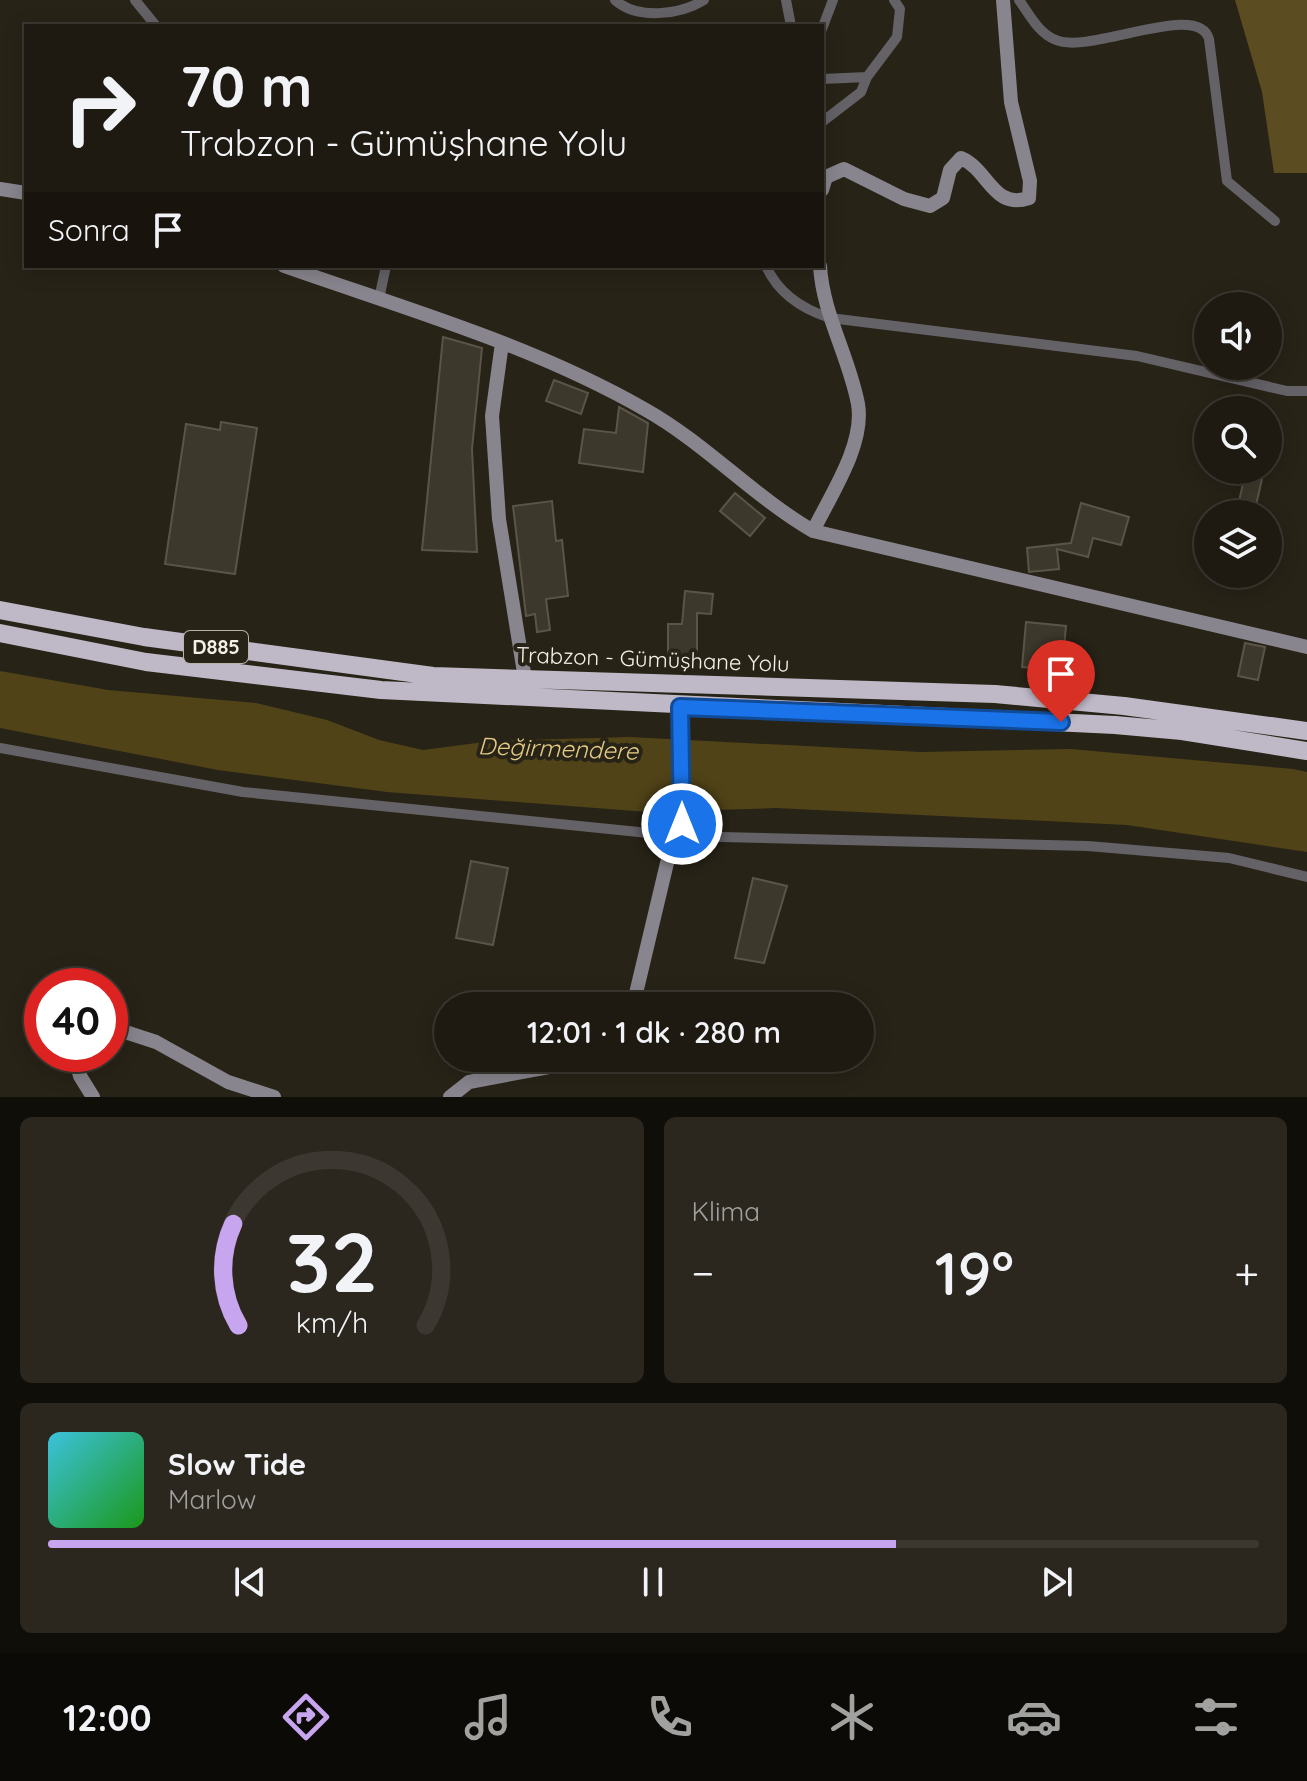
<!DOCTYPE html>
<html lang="tr">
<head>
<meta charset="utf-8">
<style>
	:root { --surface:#1e1a11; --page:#2b271f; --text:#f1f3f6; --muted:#a1a19f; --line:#3c3831; --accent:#c8a6ef }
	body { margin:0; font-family:Quicksand,sans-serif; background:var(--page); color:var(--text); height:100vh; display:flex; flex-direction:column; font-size:30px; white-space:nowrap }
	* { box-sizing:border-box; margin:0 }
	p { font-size:26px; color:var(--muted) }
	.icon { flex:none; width:44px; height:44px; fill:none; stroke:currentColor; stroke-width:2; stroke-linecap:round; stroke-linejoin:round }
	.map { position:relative; height:1097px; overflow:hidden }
	.details { display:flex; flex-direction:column; gap:20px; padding:20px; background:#100e09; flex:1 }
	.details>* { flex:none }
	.top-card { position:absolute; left:24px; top:24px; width:800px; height:244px; border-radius:0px; box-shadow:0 4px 20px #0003,0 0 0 2px var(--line); background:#1e1a11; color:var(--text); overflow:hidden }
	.buttons { position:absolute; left:1194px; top:292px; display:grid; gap:16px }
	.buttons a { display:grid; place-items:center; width:88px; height:88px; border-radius:50%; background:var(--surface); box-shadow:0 4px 20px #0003,0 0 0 2px var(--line); font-size:40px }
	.speed { position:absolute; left:24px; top:968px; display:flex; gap:16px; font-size:40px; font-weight:700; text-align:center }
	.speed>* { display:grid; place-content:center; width:104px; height:104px; border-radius:50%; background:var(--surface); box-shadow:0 4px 20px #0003,0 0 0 2px var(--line); line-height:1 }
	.speed .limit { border:12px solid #d22; background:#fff; color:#111 }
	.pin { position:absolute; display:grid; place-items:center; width:68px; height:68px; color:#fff; margin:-82px -34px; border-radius:50% 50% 50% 0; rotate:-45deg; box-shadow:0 0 8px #0007 }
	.pin .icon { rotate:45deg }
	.me { position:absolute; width:88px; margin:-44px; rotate:0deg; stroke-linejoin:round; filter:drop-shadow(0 0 6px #0008) }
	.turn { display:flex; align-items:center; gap:28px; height:168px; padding:0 24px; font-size:36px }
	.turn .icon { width:104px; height:104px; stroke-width:2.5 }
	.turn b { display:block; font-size:56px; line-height:68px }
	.then { display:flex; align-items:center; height:76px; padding:0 24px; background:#0003; gap:16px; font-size:30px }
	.big { font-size:60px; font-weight:600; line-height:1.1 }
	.details .card { flex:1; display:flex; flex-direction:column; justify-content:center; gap:12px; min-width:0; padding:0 28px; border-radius:12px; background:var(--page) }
	.details .dial { align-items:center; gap:0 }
	.dial svg { height:208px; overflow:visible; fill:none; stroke:var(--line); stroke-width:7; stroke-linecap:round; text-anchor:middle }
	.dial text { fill:var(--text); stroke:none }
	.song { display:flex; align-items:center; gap:24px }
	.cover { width:96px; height:96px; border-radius:12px; background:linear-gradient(135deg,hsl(190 70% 55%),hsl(120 70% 35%)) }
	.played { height:8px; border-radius:4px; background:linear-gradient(90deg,var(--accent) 70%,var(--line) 70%) }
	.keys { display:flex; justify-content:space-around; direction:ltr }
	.heat { display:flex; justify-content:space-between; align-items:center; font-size:44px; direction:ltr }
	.details .tiles { flex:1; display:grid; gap:20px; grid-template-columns:1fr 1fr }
	.card:last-child { grid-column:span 2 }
	.trip { position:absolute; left:434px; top:992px; width:440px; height:80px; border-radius:40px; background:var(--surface); box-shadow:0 4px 20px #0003,0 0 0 2px var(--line); font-weight:600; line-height:80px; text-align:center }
	.tabs { display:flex; height:128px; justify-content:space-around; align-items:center; background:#0c0a07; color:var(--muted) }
	.tabs .icon { width:56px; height:56px }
	.tabs .active { color:var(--accent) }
	.tabs b { font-size:36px; color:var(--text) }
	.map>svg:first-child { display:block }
	.forest { fill:#5b4c22 }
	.water { fill:#514318 }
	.building { fill:#3c382b; stroke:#5a5548; stroke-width:2 }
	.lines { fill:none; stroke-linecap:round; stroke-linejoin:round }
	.street { stroke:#646267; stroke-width:10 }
	.secondary { stroke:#89858e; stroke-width:14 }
	.highway { stroke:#bfb8c7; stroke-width:18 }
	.route-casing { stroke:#114b97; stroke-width:20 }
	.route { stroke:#1a73e8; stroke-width:14 }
	.labels { text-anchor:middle; stroke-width:8; stroke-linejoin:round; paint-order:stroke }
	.shield { fill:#282317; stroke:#b8b4ab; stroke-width:2 }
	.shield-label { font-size:20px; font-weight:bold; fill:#f5f2ea }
	.street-label { font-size:22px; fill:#f5f2ea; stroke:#282317 }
	.water-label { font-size:24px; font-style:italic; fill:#e5cb86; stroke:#282317 }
</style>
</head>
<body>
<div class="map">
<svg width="1307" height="1097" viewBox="0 0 1307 1097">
	<rect width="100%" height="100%" fill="#282317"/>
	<path class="forest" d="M 1235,0 L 1307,0 L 1307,173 L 1274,173 L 1262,92 Z"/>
	<path class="water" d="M 0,671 L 108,690 L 256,703 L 327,720 L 379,740 L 423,750 L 492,741 L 630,737 L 921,752 L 1071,749 L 1293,769 L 1307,772 L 1307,852 L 1127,825 L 776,808 L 648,812 L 387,792 L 218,770 L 0,728 Z"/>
	<path class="building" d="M 443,337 L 482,348 L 472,449 L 477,552 L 422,550 Z
		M 554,380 L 588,393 L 581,414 L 546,401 Z
		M 619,407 L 648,423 L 643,472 L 579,463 L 584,429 L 616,433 Z
		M 221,422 L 257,428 L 235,574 L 165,564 L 186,424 L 220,430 Z
		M 1245,475 L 1262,479 L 1254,514 L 1236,514 Z
		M 735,493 L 765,518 L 750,536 L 720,511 Z
		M 552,501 L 556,541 L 562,540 L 568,596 L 546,599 L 550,630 L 537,632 L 535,614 L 526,616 L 513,506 Z
		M 1081,503 L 1129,517 L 1121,545 L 1093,538 L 1088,557 L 1057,549 L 1059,569 L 1029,572 L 1027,548 L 1071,543 Z
		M 685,591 L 713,594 L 711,614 L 697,613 L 697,654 L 668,654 L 668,624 L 682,624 Z
		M 1026,622 L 1066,626 L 1062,670 L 1022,667 Z
		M 1245,643 L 1265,647 L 1258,680 L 1238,676 Z
		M 471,861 L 508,868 L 493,945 L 456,938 Z
		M 753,878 L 787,886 L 764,963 L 735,958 Z"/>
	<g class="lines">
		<path class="street" d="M 135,0 L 156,26
			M 615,0 C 637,20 680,15 704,0
			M 786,0 L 791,26
			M 1019,0 C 1029,14 1039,34 1056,40 C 1091,55 1198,0 1209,39 L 1227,181 L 1275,221
			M 822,29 L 833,0
			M 822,79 L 867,77
			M 822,122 L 861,92 L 867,77 L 897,37 L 900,9 L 894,0
			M 766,266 C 778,293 802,309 830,318 L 1137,356 L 1287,391 L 1307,391
			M 379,299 L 386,266
			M 0,748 L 243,792 L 678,836 L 1088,846 L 1229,858 L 1307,877"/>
		<path class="secondary" d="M 0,189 L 26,193
			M 822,190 L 826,177 L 844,169 L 904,199 L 930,206 L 943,198 L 950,170 L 961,158 C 989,170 993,210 1029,198 L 1030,181 L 1011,102 L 1003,0
			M 284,266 C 406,309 533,345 646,410 C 706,444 753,496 813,531 L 1307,647
			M 502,343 L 492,416 L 499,519 L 525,679
			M 813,531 C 830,496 865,445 858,404 C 849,356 823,315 820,266
			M 633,1006 L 667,863 L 682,824 L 680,707
			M 110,1027 L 156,1042 L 228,1082 L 274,1097
			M 74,1054 L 80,1076 L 93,1097
			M 450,1097 L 469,1082 L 598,1058"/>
		<path class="highway" d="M 0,610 L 144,637 L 433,676 L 995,694 L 1124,706 L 1307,731
			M 0,633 L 146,662 L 381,690 L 1115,725 L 1182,731 L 1307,751"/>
	</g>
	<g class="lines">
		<defs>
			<path id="route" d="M 682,824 L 680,707 L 1061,722"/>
		</defs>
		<use href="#route" class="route-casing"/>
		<use href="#route" class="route"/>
	</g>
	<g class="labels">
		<rect class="shield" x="184" y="631" width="64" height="32" rx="6"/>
		<g class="shield-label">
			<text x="216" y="654">D885</text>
		</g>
		<g class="street-label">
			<text transform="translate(653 659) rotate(2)" y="8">Trabzon - Gümüşhane Yolu</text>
		</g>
		<g class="water-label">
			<text transform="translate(558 749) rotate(2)" y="8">Değirmendere</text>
		</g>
	</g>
</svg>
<div class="buttons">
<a><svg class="icon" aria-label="sound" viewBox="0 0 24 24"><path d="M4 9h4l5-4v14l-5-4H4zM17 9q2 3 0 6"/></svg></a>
<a><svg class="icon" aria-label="search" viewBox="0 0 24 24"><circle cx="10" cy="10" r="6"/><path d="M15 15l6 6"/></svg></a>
<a><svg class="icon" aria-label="layers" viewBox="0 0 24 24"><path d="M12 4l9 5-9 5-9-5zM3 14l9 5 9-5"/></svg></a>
</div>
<div class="speed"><div class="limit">40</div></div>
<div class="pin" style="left:1061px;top:722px;background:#d93025"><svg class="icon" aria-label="arrive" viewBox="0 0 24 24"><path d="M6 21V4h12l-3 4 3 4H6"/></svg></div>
<svg class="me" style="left:682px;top:824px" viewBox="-20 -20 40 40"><circle r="17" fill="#1a73e8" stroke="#fff" stroke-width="3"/><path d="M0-11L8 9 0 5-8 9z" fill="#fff"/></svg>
<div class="trip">12:01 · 1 dk · 280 m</div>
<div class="top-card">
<div class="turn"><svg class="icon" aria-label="right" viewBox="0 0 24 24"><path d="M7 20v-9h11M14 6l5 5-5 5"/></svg><div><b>70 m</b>Trabzon - Gümüşhane Yolu</div></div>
<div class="then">Sonra<svg class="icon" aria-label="arrive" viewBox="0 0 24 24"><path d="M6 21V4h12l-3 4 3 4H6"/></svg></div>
</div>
</div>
<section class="details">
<div class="tiles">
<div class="card dial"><svg viewBox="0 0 100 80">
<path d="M14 69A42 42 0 1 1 86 69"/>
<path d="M14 69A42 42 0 0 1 12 30" stroke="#c8a6ef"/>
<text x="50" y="56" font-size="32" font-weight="700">32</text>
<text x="50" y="72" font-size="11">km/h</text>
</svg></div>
<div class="card"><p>Klima</p>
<div class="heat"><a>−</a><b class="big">19°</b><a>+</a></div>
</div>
<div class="card">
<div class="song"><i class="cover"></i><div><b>Slow Tide</b><p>Marlow</p></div></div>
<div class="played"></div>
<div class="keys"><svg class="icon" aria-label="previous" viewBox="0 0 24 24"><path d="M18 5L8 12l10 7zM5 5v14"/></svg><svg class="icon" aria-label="pause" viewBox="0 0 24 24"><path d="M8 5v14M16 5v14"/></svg><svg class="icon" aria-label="next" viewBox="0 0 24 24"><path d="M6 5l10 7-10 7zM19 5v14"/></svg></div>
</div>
</div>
</section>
<nav class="tabs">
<b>12:00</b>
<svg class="icon active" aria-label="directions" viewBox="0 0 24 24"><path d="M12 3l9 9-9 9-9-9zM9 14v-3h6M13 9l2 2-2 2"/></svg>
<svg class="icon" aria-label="music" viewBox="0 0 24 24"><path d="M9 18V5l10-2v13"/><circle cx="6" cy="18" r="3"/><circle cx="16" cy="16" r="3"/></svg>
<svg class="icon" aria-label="phone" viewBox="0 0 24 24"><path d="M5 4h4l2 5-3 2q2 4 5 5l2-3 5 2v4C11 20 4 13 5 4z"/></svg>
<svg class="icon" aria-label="climate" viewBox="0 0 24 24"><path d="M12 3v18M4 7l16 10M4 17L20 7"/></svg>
<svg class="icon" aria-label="car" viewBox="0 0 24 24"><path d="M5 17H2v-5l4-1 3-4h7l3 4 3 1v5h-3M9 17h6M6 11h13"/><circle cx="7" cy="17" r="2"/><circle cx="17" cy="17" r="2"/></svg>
<svg class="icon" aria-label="filters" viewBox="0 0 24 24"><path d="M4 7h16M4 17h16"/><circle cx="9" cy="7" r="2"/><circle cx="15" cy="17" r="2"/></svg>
</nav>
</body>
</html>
